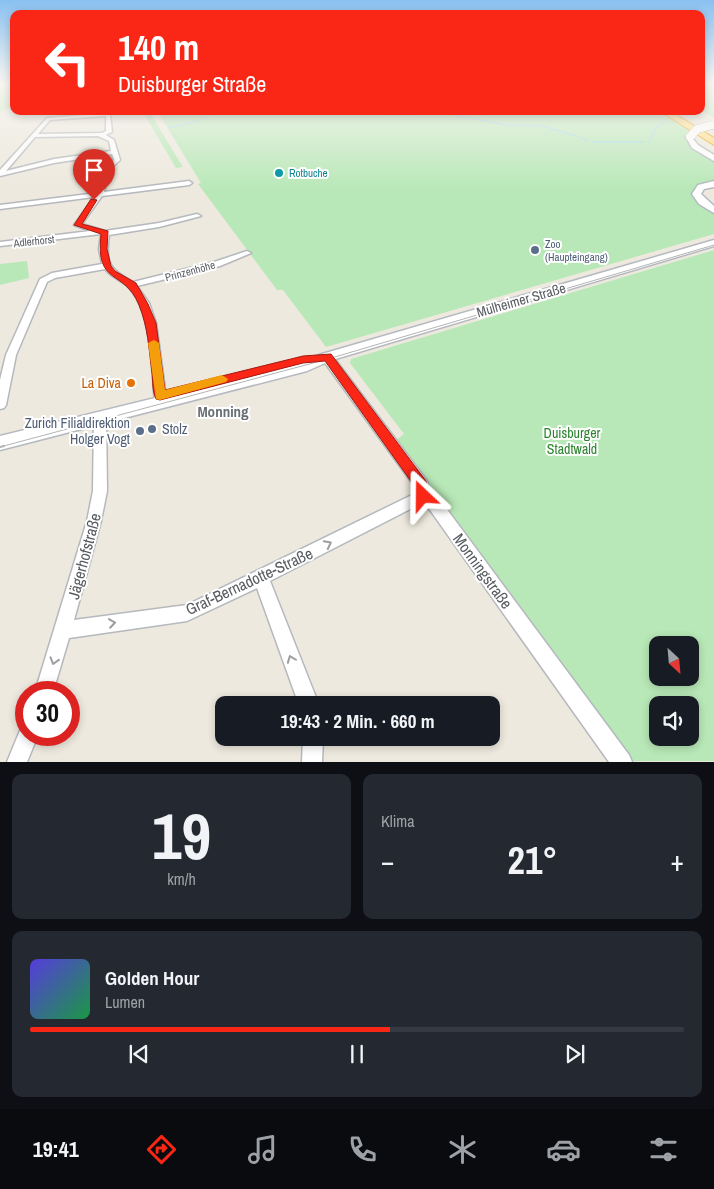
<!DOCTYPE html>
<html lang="de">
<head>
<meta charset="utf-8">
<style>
	:root { --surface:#171b24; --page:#242831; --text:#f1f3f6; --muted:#9ea1a6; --line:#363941; --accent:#fa2717 }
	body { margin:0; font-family:"Archivo Narrow",sans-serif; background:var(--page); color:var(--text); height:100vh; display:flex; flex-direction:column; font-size:19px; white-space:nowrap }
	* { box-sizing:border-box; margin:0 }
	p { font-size:16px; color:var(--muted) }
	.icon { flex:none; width:28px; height:28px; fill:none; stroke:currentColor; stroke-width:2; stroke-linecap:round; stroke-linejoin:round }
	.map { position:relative; height:762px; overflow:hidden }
	.sheet { display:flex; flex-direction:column; gap:12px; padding:12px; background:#0d0f14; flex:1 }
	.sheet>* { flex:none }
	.hud { position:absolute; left:10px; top:10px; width:695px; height:105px; border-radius:10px; box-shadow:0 2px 8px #0003; background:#fa2717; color:#fff; overflow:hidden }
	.needle { width:32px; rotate:154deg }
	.controls { position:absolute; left:649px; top:636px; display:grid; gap:10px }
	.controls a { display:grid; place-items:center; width:50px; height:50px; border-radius:10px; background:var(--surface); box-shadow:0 2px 8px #0003; font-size:25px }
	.speed { position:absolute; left:15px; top:681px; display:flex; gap:10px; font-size:25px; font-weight:700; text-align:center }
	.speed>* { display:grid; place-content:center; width:65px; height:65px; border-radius:50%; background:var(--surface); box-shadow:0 2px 8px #0003; line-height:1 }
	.speed .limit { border:8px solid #d22; background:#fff; color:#111 }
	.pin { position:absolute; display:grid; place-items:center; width:42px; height:42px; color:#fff; margin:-51px -21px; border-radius:50% 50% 50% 0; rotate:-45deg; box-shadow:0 0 5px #0007 }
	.pin .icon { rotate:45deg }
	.me { position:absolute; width:55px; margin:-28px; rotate:337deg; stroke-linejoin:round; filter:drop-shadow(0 0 4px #0008) }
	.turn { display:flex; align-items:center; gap:18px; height:105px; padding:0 25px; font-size:22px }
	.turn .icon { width:65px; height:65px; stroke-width:2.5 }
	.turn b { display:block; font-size:35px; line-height:42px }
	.big { font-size:38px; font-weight:700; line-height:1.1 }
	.sheet .widget { flex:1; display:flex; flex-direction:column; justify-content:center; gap:8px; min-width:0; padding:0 18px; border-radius:10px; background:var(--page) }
	.sheet .dial { align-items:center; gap:0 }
	.dial b { font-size:65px; line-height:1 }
	.song { display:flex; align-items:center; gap:15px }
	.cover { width:60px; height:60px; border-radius:8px; background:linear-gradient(135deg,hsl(250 70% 55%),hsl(140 70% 35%)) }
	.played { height:5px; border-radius:2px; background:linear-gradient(90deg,var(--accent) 55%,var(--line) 55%) }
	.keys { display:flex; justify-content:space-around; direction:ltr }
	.heat { display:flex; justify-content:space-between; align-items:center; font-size:28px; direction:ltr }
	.sheet .tiles { flex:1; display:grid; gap:12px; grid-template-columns:1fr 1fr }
	.widget:last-child { grid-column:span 2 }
	.trip { position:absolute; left:215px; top:696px; width:285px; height:50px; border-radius:10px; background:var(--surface); box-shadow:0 2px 8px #0003; font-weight:700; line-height:50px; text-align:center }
	.tabs { display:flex; height:80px; justify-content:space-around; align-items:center; background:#090b0e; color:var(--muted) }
	.tabs .icon { width:35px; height:35px }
	.tabs .selected { color:var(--accent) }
	.tabs b { font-size:22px; color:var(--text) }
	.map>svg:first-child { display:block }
	.green { fill:#b8e8b7; fill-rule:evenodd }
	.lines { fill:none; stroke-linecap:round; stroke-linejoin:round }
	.stream { stroke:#9cd5ff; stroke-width:1 }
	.street-casing { stroke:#b5b8bd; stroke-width:3 }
	.secondary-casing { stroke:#b5b9c0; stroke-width:3 }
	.highway-casing { stroke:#eb9f00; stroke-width:2 }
	.street { fill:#fff; fill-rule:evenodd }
	.secondary { fill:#fff; fill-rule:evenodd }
	.highway { fill:#ffde83; fill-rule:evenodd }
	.tram-far1 { stroke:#b3b4b4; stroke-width:1 }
	.tram { stroke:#b3b4b4; stroke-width:2 }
	.rail { stroke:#b3b4b4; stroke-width:1; stroke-dasharray:0.5 2.5; stroke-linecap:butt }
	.secondary-bridge-far1-casing { stroke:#b5b9c0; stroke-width:8; stroke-linecap:butt }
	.secondary-bridge-casing { stroke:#b5b9c0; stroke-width:9; stroke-linecap:butt }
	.secondary-bridge-far1 { stroke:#fff; stroke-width:6 }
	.secondary-bridge { stroke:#fff; stroke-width:8 }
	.oneway { stroke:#9b9da0 }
	.route { fill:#fa2717; stroke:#a2190f }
	.slow { fill:#f59e0b }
	.culture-dot { fill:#0f9aa8; stroke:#fff; stroke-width:2 }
	.service-dot { fill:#5c6f8a; stroke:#fff; stroke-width:2 }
	.food-dot { fill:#e8710a; stroke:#fff; stroke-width:2 }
	.labels { text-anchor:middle; stroke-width:4; stroke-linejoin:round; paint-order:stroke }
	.far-culture-label { font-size:11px; fill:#0d838f; stroke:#fff; text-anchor:start }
	.far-street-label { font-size:11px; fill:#585c61; stroke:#fff }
	.far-service-label { font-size:11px; fill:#4e5e75; stroke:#fff; text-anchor:start }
	.street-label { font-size:14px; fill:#585c61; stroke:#fff }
	.food-label { font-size:14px; fill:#c56008; stroke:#fff; text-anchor:end }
	.service-label { font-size:14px; fill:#4e5e75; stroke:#fff; text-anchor:end }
	.park-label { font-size:14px; fill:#2c852e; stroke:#fff }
	.neighbourhood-label { font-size:15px; font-weight:bold; fill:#686e74; stroke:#fff }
	.near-street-label { font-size:16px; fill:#585c61; stroke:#fff }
</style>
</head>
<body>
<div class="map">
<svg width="714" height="762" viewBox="0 0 714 762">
	<rect width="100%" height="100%" fill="#ede9de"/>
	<path class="green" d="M 0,83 L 14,83 L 14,105 L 0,112 Z
		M 701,83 L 714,83 L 714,118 L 701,110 Z
		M 145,111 L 151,111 L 150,113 L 183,167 L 176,168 L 144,114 Z
		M 160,111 L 660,111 L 690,131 L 687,137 L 697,150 L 714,162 L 714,183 L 696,189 L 714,211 L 714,234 L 326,347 L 283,290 L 277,290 L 198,184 L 201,183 L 159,114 Z
		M 714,250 L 714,761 L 631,761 L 396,440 L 404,434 L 350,363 L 351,359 ZM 658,645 L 690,645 L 690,678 L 658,678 ZM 658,705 L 690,705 L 690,738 L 658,738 Z
		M 27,261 L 29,278 L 0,285 L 0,264 Z"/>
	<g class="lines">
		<path class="stream" d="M 288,111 L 396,115
			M 400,115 L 450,114 L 505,125 L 542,126 L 576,136
			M 168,128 L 198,121 L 213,114 L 254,111
			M 579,137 L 588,141
			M 592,142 L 644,142
			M 649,142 L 657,126 L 664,123"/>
		<defs>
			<path id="street" d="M 108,113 L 110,114 L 112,132 L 106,135 L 114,140 L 120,160 L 109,170 L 104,192 L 189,181 L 192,183 L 189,185 L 102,196 L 82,224 L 105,231 L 159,223 L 197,214 L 201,216 L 159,227 L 109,235 C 105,264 109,268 133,282 L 214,262 L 247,251 L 251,253 L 220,266 L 137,286 L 149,303 L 156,323 L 167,404 L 165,407 L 157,407 L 155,404 C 152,372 152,312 129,288 C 122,280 111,278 105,269 L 55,278 L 47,282 L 16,355 L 6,405 L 4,408 L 0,409 L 0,380 L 6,355 L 40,279 L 52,273 L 102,264 L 99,249 L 101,234 L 0,246 L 0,242 L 90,231 L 74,225 L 94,197 L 0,209 L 0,205 L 97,193 L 103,169 L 114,160 L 112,154 L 54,163 L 0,176 L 0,170 L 47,118 ZM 106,116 L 106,131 L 102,133 L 38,134 L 50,120 ZM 98,136 L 109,141 L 111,151 L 54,159 L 6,171 L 35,137 Z
				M 327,353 L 331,354 L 427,481 L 430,493 L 440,500 L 629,755 L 632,762 L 609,762 L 430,510 L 422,503 L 270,581 L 319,705 L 299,705 L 257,588 L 187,621 L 69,638 L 53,692 L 35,692 L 87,521 L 93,491 L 94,416 L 96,413 L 104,413 L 106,416 L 107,491 L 101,521 L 74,620 L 187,605 L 416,493 L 415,487 L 323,360 L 322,357 L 323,354 Z
				M 26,726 L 26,735 L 38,735 L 27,762 L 7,762 L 21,728 Z
				M 303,738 L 323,738 L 322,762 L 302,762 Z"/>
			<path id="secondary" d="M 690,135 L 698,145 L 714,155 L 714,161 L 692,148 L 686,137 Z
				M 714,181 L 714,187 L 704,189 L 701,194 L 714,206 L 714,213 L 699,204 L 692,194 L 698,185 Z
				M 714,240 L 714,246 L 332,360 L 307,371 L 0,450 L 0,436 L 298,363 L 322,354 Z"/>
			<path id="highway" d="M 660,111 L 670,111 L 714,138 L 714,145 Z"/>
		</defs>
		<use href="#street" class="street-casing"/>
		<use href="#secondary" class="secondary-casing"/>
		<use href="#highway" class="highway-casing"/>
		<use href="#street" class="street"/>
		<use href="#secondary" class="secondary"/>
		<use href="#highway" class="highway"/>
		<path class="tram-far1" d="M 0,447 L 328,359 L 714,245"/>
		<path class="tram" d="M 0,447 L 4,446"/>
		<path class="rail" d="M 695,111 L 714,123"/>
		<defs>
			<path id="secondary-bridge-far1" d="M 707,127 L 714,125"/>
			<path id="secondary-bridge" d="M 690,137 L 697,129 L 712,125"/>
		</defs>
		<use href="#secondary-bridge-far1" class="secondary-bridge-far1-casing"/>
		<use href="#secondary-bridge" class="secondary-bridge-casing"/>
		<use href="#secondary-bridge-far1" class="secondary-bridge-far1"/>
		<use href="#secondary-bridge" class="secondary-bridge"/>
	</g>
	<defs><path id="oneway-chevron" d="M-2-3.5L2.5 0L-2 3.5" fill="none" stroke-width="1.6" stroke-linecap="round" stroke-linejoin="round" transform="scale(1.25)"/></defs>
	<g class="oneway">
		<use href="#oneway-chevron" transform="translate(328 544) rotate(-27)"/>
		<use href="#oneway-chevron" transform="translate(112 623) rotate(-8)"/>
		<use href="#oneway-chevron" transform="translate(291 659) rotate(-111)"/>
		<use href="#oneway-chevron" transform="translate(54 661) rotate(107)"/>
	</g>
	<linearGradient id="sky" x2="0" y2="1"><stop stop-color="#89c1f1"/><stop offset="0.44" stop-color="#f7f5f0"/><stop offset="1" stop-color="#f7f5f0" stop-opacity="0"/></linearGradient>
	<rect width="714" height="190" fill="url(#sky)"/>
	<path class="route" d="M 91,199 L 97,200 L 82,224 L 108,231 L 107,249 L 111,266 L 115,271 L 136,283 L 148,304 L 156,323 L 165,390 L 303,356 L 331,354 L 426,481 L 430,496 L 428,500 L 423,502 L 418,500 L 415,487 L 325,361 L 303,363 L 160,400 L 156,399 C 152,391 153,381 152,373 C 149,350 148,327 139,305 C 124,268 95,287 101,234 L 74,225 Z"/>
	<path class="slow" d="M 154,340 L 159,343 L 165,390 L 222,375 L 228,379 L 226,382 L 160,400 L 156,399 L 148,343 Z"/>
	<circle class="culture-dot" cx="279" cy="173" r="5"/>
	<g class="service-dot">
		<circle cx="535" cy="250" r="5"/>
		<circle cx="152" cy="429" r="5"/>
		<circle cx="140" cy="431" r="5"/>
	</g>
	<circle class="food-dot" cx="131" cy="383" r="5"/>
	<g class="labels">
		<g class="far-culture-label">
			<text x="289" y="177">Rotbuche</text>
		</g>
		<g class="far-street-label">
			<text transform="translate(34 241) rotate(-6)" y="4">Adlerhorst</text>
			<text transform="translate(190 271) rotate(-15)" y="4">Prinzenhöhe</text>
		</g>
		<g class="far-service-label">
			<text x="545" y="248">Zoo<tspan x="545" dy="13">(Haupteingang)</tspan></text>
		</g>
		<g class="street-label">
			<text transform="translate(521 300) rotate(-16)" y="5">Mülheimer Straße</text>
		</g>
		<g class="food-label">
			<text x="121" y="388">La Diva</text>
		</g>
		<g class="service-label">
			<text x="130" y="428">Zurich Filialdirektion<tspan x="130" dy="16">Holger Vogt</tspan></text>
			<text x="162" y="434" text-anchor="start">Stolz</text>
		</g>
		<g class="park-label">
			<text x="572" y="438">Duisburger<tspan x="572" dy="16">Stadtwald</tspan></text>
		</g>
		<g class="neighbourhood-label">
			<text x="223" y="417">Monning</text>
		</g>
		<g class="near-street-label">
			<text transform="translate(84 556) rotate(-75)" y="6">Jägerhofstraße</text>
			<text transform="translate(483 571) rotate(54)" y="6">Monningstraße</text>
			<text transform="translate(249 581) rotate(-25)" y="6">Graf-Bernadotte-Straße</text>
		</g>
	</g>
</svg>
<div class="controls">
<a><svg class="needle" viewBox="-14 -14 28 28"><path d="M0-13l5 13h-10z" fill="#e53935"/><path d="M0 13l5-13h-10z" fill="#9ea1a6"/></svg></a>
<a><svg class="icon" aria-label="sound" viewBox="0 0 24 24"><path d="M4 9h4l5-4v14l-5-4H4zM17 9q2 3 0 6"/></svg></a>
</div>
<div class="speed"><div class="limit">30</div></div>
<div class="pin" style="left:94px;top:200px;background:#d93025"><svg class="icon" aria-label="arrive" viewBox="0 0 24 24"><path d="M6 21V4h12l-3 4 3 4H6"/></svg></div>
<svg class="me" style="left:423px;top:496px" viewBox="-20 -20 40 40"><path d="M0-17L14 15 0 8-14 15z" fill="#fa2717" stroke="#fff" stroke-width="4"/></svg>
<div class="trip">19:43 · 2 Min. · 660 m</div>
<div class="hud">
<div class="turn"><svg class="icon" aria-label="left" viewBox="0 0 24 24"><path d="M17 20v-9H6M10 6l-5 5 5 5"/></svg><div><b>140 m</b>Duisburger Straße</div></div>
</div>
</div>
<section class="sheet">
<div class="tiles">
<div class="widget dial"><b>19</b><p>km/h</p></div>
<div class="widget"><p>Klima</p>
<div class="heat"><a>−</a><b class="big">21°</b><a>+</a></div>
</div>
<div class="widget">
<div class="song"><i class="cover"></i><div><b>Golden Hour</b><p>Lumen</p></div></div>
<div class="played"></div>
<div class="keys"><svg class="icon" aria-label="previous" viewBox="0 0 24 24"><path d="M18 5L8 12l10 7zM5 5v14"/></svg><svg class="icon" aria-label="pause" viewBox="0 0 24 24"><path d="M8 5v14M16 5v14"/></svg><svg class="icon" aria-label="next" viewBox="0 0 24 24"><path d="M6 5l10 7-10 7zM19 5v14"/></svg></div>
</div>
</div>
</section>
<nav class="tabs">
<b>19:41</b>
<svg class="icon selected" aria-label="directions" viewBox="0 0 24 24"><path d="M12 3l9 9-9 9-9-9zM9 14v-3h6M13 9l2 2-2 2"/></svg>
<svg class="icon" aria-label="music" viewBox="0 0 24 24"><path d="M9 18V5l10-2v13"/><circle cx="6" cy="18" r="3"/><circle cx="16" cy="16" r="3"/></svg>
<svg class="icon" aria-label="phone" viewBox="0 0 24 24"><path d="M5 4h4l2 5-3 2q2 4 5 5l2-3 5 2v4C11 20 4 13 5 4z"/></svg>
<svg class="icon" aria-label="climate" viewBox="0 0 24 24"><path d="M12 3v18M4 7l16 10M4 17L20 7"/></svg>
<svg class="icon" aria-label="car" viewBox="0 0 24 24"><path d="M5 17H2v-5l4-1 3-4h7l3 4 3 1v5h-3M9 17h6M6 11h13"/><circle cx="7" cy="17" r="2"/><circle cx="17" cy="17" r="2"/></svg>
<svg class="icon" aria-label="filters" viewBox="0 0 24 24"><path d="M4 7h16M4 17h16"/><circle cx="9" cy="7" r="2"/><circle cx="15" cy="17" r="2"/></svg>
</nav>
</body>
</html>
